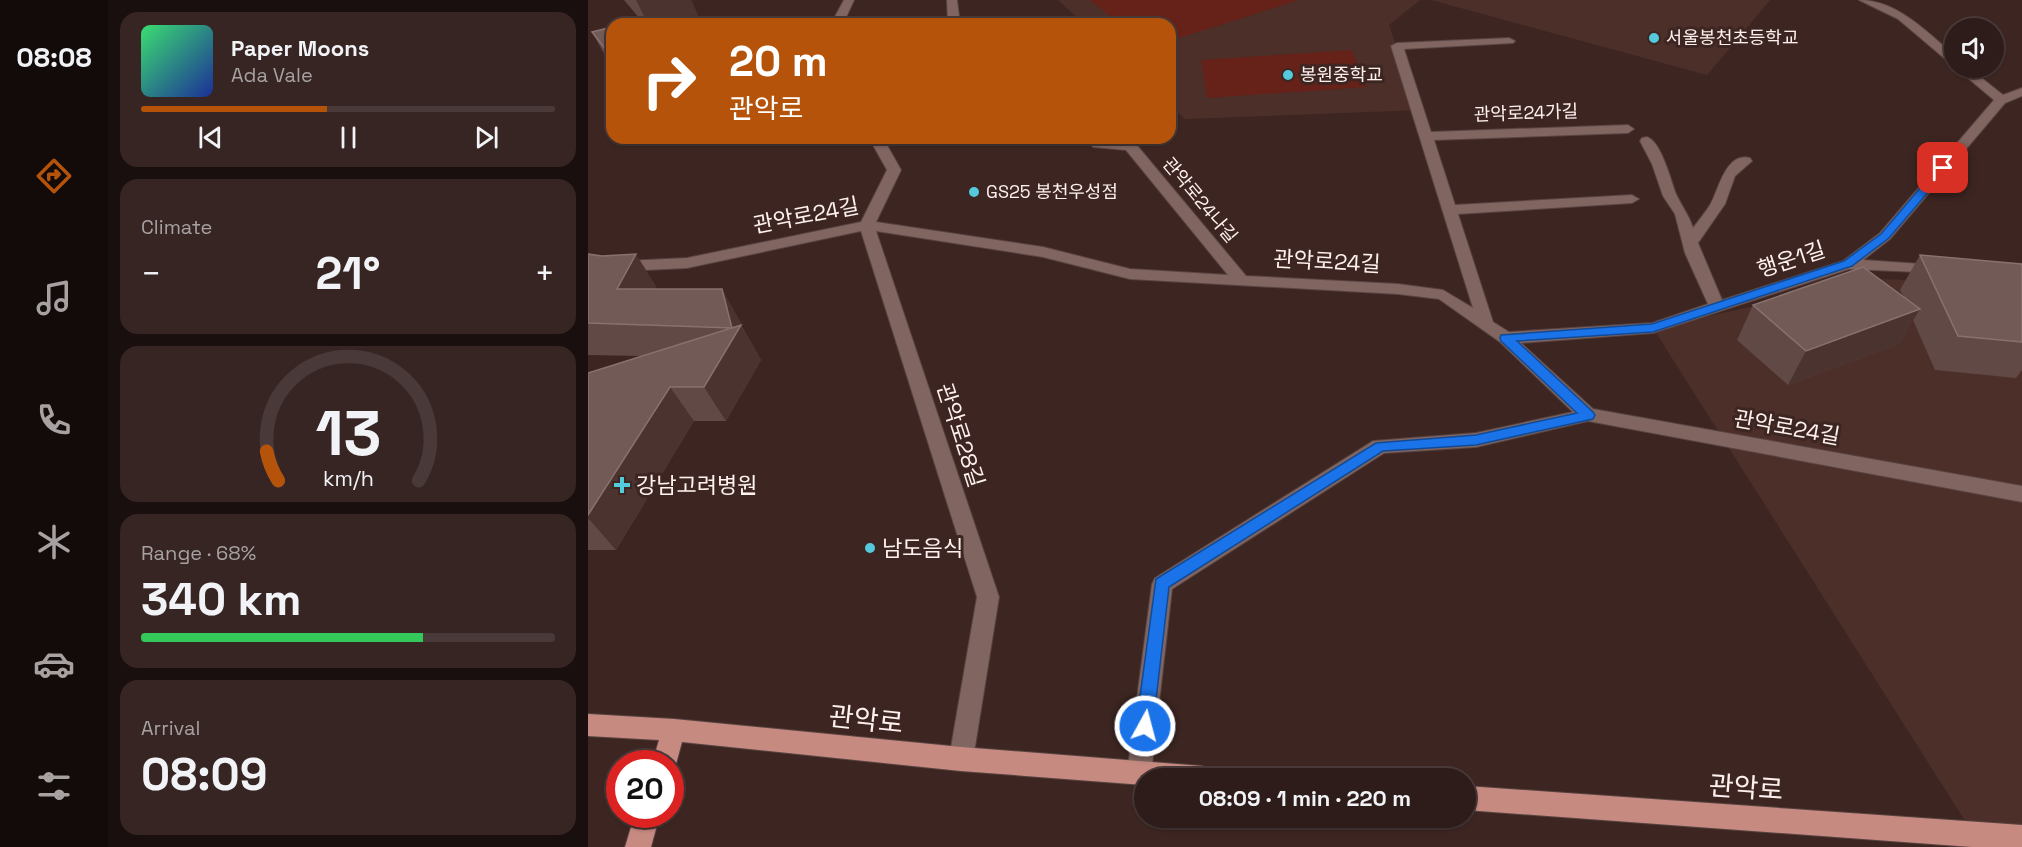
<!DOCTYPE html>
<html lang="en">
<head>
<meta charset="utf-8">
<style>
	:root { --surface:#2e1c1a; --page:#362523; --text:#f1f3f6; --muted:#a7a1a2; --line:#493a39; --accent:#b45309 }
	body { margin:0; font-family:"Space Grotesk","Noto Sans KR",sans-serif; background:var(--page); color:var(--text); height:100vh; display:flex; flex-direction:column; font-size:22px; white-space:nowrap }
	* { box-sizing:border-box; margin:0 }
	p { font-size:20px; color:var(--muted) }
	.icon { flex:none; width:33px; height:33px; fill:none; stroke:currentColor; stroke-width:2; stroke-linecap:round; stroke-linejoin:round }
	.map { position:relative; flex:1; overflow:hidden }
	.panel { display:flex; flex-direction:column; gap:12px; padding:12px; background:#190f0e; width:480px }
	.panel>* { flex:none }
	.hud { position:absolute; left:18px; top:18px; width:570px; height:126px; border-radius:18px; box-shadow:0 2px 4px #0004,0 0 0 2px var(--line); background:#b45309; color:#fff; overflow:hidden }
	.controls { position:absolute; left:1356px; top:18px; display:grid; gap:12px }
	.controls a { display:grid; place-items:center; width:60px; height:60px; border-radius:50%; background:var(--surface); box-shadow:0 2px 4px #0004,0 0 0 2px var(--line); font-size:30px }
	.speed { position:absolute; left:18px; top:750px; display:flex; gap:12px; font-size:30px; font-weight:700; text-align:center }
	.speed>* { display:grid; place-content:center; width:78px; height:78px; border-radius:50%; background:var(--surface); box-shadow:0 2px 4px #0004,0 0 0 2px var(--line); line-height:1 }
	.speed .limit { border:9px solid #d22; background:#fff; color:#111 }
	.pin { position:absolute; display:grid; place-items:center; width:51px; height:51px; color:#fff; margin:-26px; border-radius:12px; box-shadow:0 3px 9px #0006 }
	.me { position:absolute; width:66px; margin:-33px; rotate:7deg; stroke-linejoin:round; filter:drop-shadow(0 0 4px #0008) }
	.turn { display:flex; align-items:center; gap:21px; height:126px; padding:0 24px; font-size:27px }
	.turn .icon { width:78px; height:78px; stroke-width:2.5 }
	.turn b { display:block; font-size:42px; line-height:51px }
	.big { font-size:45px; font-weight:600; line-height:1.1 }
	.panel .tile { flex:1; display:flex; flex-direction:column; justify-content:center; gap:9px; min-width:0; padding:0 21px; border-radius:18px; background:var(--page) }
	.panel .dial { align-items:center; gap:0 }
	.dial svg { height:156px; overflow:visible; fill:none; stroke:var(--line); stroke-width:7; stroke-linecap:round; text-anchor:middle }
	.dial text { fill:var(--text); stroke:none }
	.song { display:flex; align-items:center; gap:18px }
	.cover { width:72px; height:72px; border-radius:9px; background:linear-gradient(135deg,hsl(140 70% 55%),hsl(230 70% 35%)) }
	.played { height:6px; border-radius:3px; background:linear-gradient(90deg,var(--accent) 45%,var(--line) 45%) }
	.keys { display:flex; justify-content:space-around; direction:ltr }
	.heat { display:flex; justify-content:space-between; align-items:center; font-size:33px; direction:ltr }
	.charge { height:9px; border-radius:4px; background:linear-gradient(90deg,#34c759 68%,var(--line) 0) }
	.trip { position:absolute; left:546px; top:768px; width:342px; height:60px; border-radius:30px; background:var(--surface); box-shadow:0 2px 4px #0004,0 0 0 2px var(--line); font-weight:600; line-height:60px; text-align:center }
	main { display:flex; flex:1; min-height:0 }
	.menu { display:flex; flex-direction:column; width:108px; justify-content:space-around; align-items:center; background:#120b0a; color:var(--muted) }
	.menu .icon { width:42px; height:42px }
	.menu .on { color:var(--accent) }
	.menu b { font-size:27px; color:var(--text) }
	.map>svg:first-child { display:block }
	.built { fill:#4d2f2a }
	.green { fill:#662119 }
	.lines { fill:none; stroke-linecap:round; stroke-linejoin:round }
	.minor-casing { stroke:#584442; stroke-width:2 }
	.major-casing { stroke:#584442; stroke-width:2 }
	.minor { fill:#806561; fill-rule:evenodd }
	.major { fill:#c68a80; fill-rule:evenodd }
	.wall { fill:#614945 }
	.shaded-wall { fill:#4b332f }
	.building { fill:#725b57; stroke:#88726f; stroke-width:1.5 }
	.route { fill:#1a73e8; stroke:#114b97; stroke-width:1.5 }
	.poi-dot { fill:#54cadc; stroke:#3d2622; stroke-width:2 }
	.labels { text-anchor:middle; stroke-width:6; stroke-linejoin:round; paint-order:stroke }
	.far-poi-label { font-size:18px; fill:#fef1ef; stroke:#3d2622; text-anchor:start }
	.far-street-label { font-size:18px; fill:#fef1ef; stroke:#3d2622 }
	.street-label { font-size:22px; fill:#fef1ef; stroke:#3d2622 }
	.poi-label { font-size:22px; fill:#fef1ef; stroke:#3d2622; text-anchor:start }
	.near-street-label { font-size:27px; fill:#fef1ef; stroke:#3d2622 }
</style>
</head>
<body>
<main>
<nav class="menu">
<b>08:08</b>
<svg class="icon on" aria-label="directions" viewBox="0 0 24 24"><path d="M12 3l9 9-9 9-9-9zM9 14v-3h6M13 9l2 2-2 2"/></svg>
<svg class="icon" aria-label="music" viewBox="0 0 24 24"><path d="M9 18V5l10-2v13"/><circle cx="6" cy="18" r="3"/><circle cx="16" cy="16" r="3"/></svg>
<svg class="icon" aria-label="phone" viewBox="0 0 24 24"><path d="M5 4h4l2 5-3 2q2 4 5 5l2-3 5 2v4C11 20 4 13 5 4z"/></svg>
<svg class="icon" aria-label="climate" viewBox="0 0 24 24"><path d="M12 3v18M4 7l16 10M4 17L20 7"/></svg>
<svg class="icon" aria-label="car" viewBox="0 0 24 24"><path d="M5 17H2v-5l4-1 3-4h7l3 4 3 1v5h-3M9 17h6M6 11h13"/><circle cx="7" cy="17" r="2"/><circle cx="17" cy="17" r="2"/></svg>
<svg class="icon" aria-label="filters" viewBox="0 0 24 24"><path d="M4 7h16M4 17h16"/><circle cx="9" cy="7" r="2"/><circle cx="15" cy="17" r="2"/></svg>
</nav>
<section class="panel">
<div class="tile">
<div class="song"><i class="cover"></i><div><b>Paper Moons</b><p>Ada Vale</p></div></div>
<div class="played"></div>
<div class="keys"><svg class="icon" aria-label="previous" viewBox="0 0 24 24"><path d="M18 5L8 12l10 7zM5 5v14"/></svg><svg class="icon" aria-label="pause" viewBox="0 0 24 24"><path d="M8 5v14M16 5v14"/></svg><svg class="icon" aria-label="next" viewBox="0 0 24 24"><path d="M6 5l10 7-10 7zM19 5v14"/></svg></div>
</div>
<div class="tile"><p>Climate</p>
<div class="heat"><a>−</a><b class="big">21°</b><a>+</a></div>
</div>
<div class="tile dial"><svg viewBox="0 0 100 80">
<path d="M14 69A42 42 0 1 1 86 69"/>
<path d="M14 69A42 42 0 0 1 8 54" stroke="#b45309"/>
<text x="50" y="56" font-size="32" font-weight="700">13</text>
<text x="50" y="72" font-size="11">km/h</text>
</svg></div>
<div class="tile"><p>Range · 68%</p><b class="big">340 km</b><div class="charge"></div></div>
<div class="tile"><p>Arrival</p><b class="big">08:09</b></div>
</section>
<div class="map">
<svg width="1434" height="847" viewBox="0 0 1434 847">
	<rect width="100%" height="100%" fill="#3d2622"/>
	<path class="built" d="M 470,0 L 832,0 L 801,25 L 830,110 L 597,119 L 582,105 L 582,24 L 496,24 Z
		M 843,0 L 1182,0 L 1119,75 Z
		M 1291,279 L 1434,284 L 1434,847 L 1386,835 L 1065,328 Z"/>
	<path class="green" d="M 502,0 L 711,0 L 582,41 L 582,24 L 532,24 Z
		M 764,50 L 779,87 L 619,98 L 613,60 Z"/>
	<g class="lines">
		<defs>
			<path id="minor" d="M 256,0 L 266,0 L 255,24 L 243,24 Z
				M 359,0 L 369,0 L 372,24 L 360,24 Z
				M 1271,0 C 1309,0 1339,32 1366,55 L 1366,64 L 1362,63 L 1310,19 Z
				M 921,38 L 927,41 L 925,43 L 816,49 L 843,132 L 1040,125 L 1046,129 L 1040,133 L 846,140 L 867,205 L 1044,195 L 1051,199 L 1044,203 L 870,214 L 905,322 L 921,332 L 1064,323 L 1120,304 L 1097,253 L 1087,214 L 1075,196 L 1064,164 L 1052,141 L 1054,138 L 1059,137 C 1073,141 1083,181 1088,194 C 1094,207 1101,215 1105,228 C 1111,220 1117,213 1122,205 C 1131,190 1137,152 1162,158 L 1164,161 L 1147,176 L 1137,204 L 1110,243 L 1134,300 L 1255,261 L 1292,233 L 1406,100 L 1368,68 L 1381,68 L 1415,95 L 1434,88 L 1434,96 L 1417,103 L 1302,239 L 1275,260 L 1348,265 L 1353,267 L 1356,270 L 1353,273 L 1261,269 L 1065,333 L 933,343 L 1005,409 L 1434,486 L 1434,502 L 1000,421 L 888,447 L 796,453 L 584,589 L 563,774 L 561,778 L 556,778 L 556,784 L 551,786 L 542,782 L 539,774 L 564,584 L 567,578 L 785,441 L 888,433 L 985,412 L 912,342 L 851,299 L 810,294 L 542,279 L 455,257 L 288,231 L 411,597 L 385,759 L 381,767 L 373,771 L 365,767 L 361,759 L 389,597 L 273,231 L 99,268 L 17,272 L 0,268 L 0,258 L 17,262 L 99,258 L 273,222 L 299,170 L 281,138 L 295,138 L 313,170 L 288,222 L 455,247 L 542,269 L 640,275 L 538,150 L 505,147 L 499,138 L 513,138 L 514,140 L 547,143 L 658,276 L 810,284 L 855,290 L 885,308 L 803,46 L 809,43 Z"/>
			<path id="major" d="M 0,714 L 86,719 L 373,747 L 614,766 L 623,770 L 626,778 L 556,778 L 556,785 L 373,771 L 94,742 L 88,764 L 82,773 L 82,764 L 64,764 L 71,740 L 0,736 Z
				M 878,786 L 1434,825 L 1434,847 L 1384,847 L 878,810 Z
				M 47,814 L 72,814 L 63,847 L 37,847 Z"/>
		</defs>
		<use href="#minor" class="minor-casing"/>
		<use href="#major" class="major-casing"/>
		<use href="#minor" class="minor"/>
		<use href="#major" class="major"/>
	</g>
	<path class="wall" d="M 36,0 L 103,0 L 111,18 L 89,24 L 33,24 L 52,19 Z
		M 24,27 L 24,68 L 4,32 Z
		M 0,254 L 68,286 L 66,289 L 152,321 L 153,325 L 173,360 L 138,421 L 106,421 L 28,550 L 0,550 L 0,373 L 53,356 L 0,355 Z
		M 1332,255 L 1434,264 L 1434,370 L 1428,378 L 1347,370 L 1325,320 L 1311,344 L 1200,385 L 1149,340 L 1165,305 L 1316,297 L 1312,290 Z"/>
	<path class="shaded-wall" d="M 48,0 L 103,0 L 111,18 L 89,24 L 60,24 Z
		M 48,254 L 68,286 L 50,321 L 29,289 Z
		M 134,289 L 152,321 L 153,326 L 173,360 L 138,421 L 116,387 L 144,328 Z
		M 1332,309 L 1311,344 L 1200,385 L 1218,351 Z
		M 82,387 L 106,421 L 28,550 L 0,518 L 0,515 Z"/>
	<path class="building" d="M 57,18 L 62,24 L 33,24 Z
		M 24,27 L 24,58 L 4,32 Z
		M 0,254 L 14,256 L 48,254 L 29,289 L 134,289 L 144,328 L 0,323 Z
		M 1332,255 L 1434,264 L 1434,342 L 1370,336 Z
		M 1275,267 L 1332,309 L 1218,351 L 1165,305 Z
		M 153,325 L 116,387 L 82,387 L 0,515 L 0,373 Z"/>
	<path class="route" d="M 1355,165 L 1359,166 L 1359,170 L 1301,238 L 1264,266 L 1065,332 L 929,341 L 1005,412 L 1007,415 L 1005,419 L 888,445 L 795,451 L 581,587 L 565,726 L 563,732 L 557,735 L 550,732 L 548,726 L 568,579 L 788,443 L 888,435 L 989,413 L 913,341 L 912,338 L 913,335 L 1064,324 L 1256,261 L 1293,234 L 1351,166 Z"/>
	<g class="poi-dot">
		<circle cx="1066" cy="38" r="6"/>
		<circle cx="700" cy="75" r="6"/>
		<circle cx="386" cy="192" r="6"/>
		<path d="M31 476h6v6h6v6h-6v6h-6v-6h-6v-6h6z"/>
		<circle cx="282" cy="548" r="6"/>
	</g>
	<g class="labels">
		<g class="far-poi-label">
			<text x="1078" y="44">서울봉천초등학교</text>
			<text x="712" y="81">봉원중학교</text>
			<text x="398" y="198">GS25 봉천우성점</text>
		</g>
		<g class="far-street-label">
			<text transform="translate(938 113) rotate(-2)" y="6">관악로24가길</text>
			<text transform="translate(612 200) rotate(50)" y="6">관악로24나길</text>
		</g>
		<g class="street-label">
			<text transform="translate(218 215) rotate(-11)" y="8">관악로24길</text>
			<text transform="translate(1203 259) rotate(-18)" y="8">행운1길</text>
			<text transform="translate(739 261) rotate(3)" y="8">관악로24길</text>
			<text transform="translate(1199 427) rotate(10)" y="8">관악로24길</text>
			<text transform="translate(373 435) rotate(72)" y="8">관악로28길</text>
		</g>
		<g class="poi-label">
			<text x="48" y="493">강남고려병원</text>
			<text x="294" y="556">남도음식</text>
		</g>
		<g class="near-street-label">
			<text transform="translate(278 720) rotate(6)" y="9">관악로</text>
			<text transform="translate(1158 788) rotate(4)" y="9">관악로</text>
		</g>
	</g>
</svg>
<div class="controls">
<a><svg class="icon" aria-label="sound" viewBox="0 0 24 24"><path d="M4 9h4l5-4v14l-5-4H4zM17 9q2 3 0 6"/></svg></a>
</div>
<div class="speed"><div class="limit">20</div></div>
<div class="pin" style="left:1355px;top:168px;background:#d93025"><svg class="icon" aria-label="arrive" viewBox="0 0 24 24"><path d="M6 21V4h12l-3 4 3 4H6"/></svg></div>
<svg class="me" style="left:557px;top:726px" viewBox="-20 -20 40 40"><circle r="17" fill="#1a73e8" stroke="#fff" stroke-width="3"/><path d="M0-11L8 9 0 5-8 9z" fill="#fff"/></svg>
<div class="trip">08:09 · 1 min · 220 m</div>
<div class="hud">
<div class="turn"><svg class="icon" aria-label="right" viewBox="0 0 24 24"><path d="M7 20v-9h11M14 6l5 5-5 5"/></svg><div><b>20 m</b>관악로</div></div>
</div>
</div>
</main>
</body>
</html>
